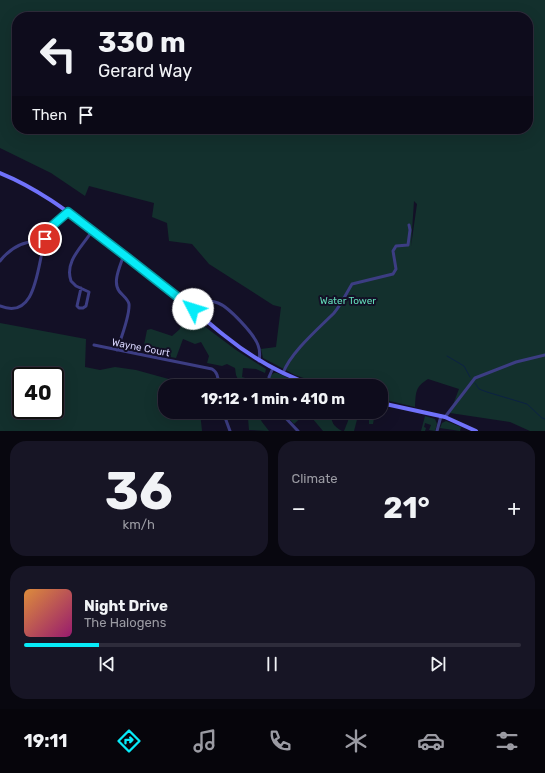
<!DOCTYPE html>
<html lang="en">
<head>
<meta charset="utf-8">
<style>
	:root { --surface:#0e0c1c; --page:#171525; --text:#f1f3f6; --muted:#9b9ba3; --line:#2e2c3b; --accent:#07ebf8 }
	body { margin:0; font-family:Rubik,sans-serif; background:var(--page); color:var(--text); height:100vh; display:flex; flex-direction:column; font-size:15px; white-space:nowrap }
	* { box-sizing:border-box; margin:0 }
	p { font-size:13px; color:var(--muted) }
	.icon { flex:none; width:22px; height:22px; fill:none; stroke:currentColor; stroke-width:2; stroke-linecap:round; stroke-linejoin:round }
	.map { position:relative; height:431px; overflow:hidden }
	.details { display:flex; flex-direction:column; gap:10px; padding:10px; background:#08070f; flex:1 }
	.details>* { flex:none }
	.top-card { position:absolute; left:12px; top:12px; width:521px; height:122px; border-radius:16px; box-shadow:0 4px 16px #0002,0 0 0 1px var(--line); background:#0e0c1c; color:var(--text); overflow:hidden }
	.speed { position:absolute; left:12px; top:367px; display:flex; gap:8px; font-size:20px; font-weight:700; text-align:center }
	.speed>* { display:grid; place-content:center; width:52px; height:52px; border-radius:50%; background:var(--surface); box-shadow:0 4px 16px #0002,0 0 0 1px var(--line); line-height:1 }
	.speed .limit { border:2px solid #111; border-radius:6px; background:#fff; color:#111 }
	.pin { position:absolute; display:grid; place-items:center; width:34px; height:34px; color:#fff; margin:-17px; border:2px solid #fff; border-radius:50%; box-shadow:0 1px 4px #0007 }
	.me { position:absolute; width:44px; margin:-22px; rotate:310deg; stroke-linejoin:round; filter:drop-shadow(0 0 3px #0008) }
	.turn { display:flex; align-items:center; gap:14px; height:84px; padding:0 20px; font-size:18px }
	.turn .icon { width:52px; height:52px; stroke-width:2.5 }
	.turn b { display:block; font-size:28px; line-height:34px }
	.then { display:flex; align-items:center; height:38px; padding:0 20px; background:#0003; gap:8px; font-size:15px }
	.big { font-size:30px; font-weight:700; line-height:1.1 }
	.details .card { flex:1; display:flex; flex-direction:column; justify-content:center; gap:6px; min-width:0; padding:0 14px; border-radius:16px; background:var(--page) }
	.details .dial { align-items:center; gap:0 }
	.dial b { font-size:52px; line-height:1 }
	.song { display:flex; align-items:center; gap:12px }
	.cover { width:48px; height:48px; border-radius:6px; background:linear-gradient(135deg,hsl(30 70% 55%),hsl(320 70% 35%)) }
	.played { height:4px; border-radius:2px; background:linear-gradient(90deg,var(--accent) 15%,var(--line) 15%) }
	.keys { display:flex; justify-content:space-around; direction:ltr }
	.heat { display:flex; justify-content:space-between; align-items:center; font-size:22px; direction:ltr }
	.details .tiles { flex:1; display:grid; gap:10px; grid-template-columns:1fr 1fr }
	.card:last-child { grid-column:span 2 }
	.trip { position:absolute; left:158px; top:379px; width:230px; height:40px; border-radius:16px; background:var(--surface); box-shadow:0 4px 16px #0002,0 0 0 1px var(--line); font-weight:700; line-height:40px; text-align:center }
	.dock { display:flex; height:64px; justify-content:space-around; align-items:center; background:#06050b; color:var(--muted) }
	.dock .icon { width:28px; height:28px }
	.dock .current { color:var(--accent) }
	.dock b { font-size:18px; color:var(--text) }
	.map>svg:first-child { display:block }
	.green { fill:#13302d; fill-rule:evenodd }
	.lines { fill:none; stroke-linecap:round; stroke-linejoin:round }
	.stream { stroke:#0c2243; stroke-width:1 }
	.street { stroke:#3c3d83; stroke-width:3 }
	.secondary { stroke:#7072fb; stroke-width:4 }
	.route-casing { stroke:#0599a1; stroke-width:10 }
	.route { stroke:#07ebf8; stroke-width:7 }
	.labels { text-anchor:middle; stroke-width:4; stroke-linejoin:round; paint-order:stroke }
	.park-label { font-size:10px; fill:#63ddb9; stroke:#131026 }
	.street-label { font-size:10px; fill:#d9d6fe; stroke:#131026 }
</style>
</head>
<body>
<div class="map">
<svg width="545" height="431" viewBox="0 0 545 431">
	<rect width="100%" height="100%" fill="#131026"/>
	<path class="green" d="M 0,0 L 545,0 L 545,431 L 530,431 L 510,422 L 450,413 L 459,389 L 428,379 C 415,387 416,392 415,407 L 381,399 L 381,386 L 326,386 L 295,375 L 263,358 L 261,349 L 276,347 L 281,307 L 273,305 L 209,264 L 192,244 L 169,241 L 167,223 L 152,217 L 154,203 L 89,186 L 85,196 L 51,173 L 0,148 ZM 17,17 L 528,17 L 528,129 L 17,129 ZM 414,201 L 417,204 L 411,246 Z
		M 185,306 L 204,326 L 236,350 L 266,369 L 265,373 L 256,369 L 243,368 L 242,377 L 262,383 L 241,386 L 236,375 L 235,368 L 227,364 L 222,366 L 207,363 L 209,356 L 201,342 L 195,344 L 183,339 L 176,358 L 148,353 L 144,345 L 147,330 L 151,329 L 172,336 L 180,329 Z
		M 0,323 L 86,339 L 85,367 L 100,370 L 115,367 L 136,370 L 194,386 L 165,386 L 165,412 L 200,412 L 202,431 L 0,431 ZM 21,376 L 55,376 L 55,410 L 21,410 Z
		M 274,373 L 277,373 L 307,386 L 271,386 L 270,376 Z
		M 283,412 L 331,412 C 331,422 333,426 342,431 L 323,431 L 307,412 L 294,424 Z
		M 349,412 L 359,412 L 354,431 L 344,431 L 348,421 Z
		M 360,412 L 375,412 L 373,424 L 369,424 L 369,414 Z
		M 257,413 L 262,422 L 269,431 L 249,430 L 248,418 Z
		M 425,416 L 435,419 L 437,424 L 435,431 L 429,430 L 431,425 L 425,423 L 424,427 L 426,428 L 425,431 L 421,431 Z
		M 446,421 L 461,427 L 460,431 L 440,428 L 442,423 Z"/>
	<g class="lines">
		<path class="stream" d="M 447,356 L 464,366 L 470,377
			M 475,383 L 479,389 L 487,392 L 527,404 L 542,418 L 545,419"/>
		<path class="street" d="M 0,261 C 11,247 25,239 44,242
			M 81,288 L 77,306 L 79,308 L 83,308 L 86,306 L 89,292 L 76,286 L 71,281 C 64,261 83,246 92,231
			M 184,301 C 194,300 207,299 218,303 C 229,307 254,334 258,345 C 260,350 260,355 259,361
			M 0,306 C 39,322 37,259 46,238 C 50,226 58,220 68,212
			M 94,345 L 212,369 C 218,372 218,379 219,386
			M 117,350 C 121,338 130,316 129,304 C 128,299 122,295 119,291 C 112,281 121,265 124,254
			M 283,373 C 291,352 318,329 334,313 C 341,305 346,294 352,284 L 393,274 L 396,269 L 393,251 L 396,246 L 408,245 L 410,230 L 409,225
			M 270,386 L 269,377 L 273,368
			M 223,412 L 230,431
			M 280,412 L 298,431
			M 445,417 L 475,378 L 516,362 L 545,355
			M 437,431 L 441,416"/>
		<path class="secondary" d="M 0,173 C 37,188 66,210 97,234 C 127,256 157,279 186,303 C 199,314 212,326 225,336 C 252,358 282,375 315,386
			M 381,403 L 445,417 L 476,431"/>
	</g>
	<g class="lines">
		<defs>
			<path id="route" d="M 45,239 L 53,225 L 68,212 L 128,258 L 193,309"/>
		</defs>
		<use href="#route" class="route-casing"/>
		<use href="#route" class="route"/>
	</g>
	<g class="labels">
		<g class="park-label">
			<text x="348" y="304">Water Tower</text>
		</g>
		<g class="street-label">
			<text transform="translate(141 347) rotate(11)" y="4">Wayne Court</text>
		</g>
	</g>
</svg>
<div class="speed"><div class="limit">40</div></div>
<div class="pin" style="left:45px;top:239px;background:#d93025"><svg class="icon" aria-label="arrive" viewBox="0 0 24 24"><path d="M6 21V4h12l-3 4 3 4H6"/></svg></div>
<svg class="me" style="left:193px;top:309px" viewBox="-20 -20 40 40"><circle r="19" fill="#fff"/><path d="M0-13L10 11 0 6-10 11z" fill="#07ebf8"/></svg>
<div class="trip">19:12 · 1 min · 410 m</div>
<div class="top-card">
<div class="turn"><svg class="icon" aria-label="left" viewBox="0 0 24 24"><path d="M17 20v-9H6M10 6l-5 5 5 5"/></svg><div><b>330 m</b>Gerard Way</div></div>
<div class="then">Then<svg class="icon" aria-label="arrive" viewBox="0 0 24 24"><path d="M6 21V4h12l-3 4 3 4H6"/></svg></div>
</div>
</div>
<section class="details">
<div class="tiles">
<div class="card dial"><b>36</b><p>km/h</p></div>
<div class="card"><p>Climate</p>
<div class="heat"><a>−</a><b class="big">21°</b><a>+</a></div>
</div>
<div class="card">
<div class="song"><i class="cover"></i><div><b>Night Drive</b><p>The Halogens</p></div></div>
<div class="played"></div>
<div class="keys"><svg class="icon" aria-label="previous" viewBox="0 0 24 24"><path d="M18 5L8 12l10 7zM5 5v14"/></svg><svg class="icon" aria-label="pause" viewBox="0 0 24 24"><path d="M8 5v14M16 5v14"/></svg><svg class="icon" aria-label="next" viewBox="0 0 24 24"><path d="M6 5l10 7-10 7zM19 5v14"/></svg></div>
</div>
</div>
</section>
<nav class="dock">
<b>19:11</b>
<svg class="icon current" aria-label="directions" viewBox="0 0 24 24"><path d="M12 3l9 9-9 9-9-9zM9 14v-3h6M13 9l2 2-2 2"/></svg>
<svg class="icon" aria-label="music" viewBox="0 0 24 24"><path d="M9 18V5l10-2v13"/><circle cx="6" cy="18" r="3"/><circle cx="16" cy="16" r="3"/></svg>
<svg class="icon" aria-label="phone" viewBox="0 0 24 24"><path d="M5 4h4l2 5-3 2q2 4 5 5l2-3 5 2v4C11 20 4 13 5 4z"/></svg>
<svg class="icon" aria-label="climate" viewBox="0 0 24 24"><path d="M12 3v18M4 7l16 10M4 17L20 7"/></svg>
<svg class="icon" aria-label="car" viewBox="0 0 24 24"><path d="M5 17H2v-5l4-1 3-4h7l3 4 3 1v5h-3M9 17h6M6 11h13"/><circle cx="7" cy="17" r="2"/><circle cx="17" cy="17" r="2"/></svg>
<svg class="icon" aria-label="filters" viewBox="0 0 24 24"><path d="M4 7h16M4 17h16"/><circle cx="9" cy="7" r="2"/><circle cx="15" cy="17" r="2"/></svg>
</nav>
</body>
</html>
